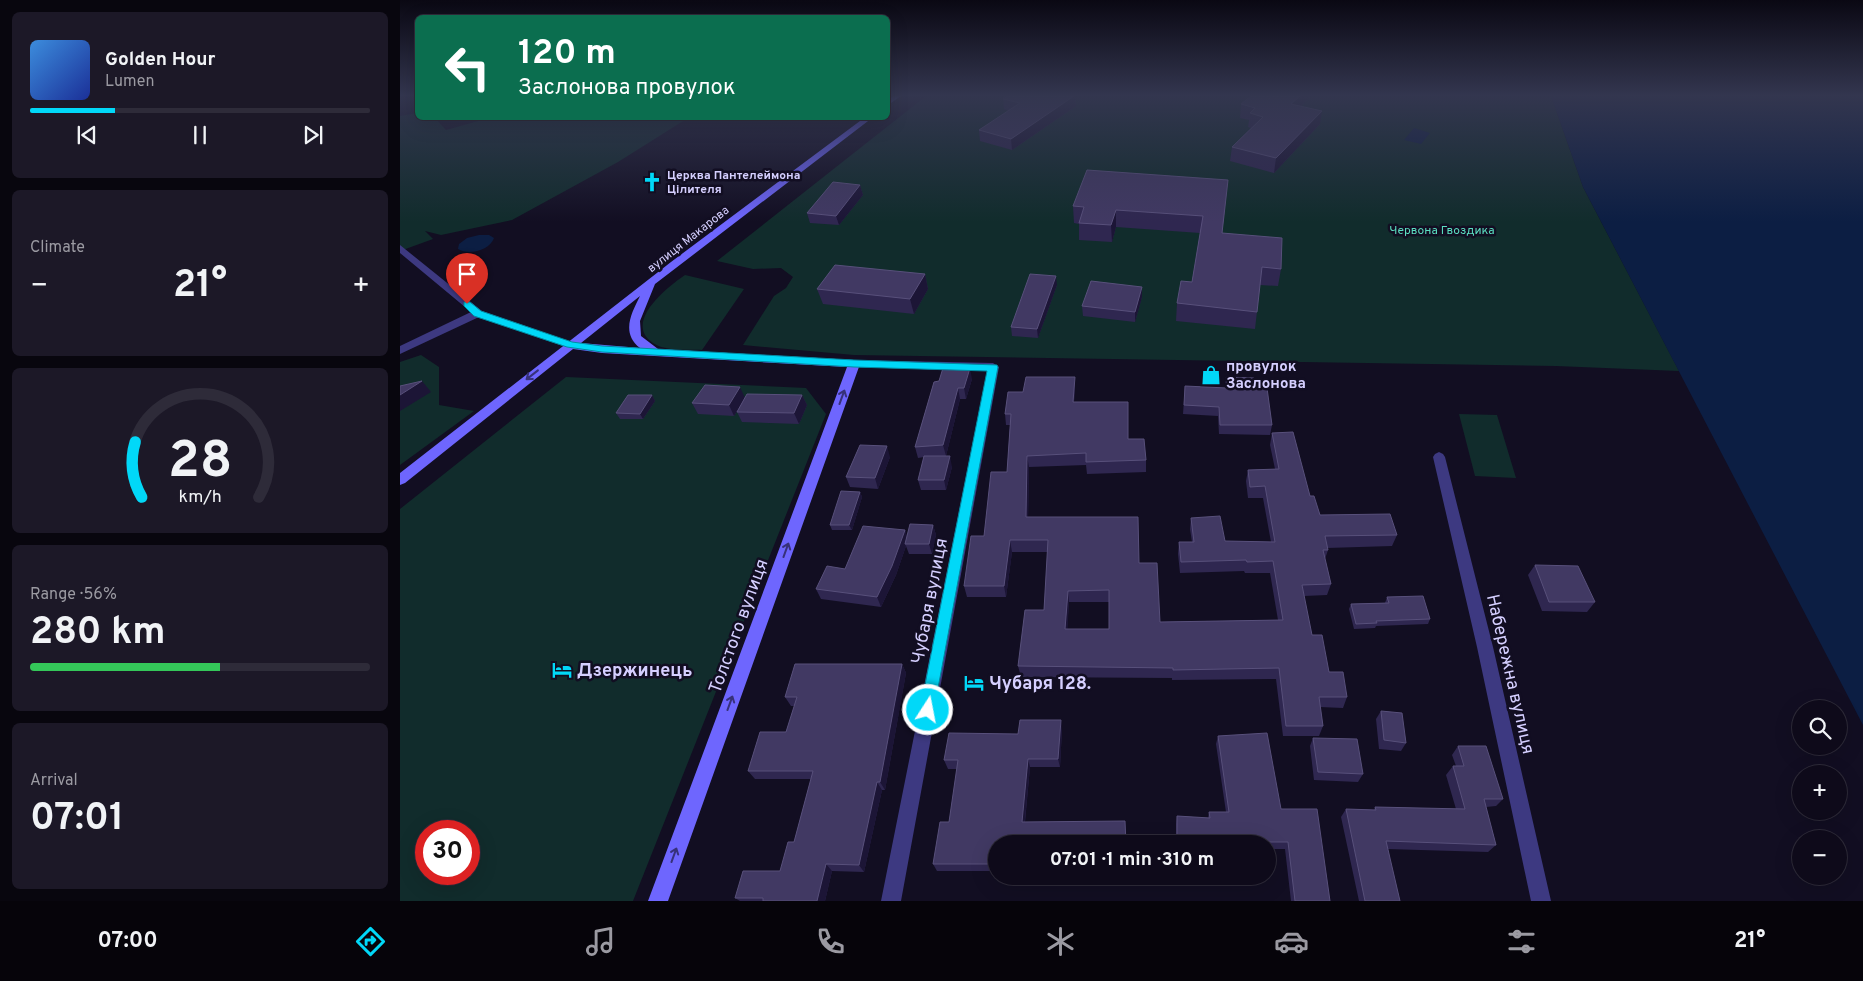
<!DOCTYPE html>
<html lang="en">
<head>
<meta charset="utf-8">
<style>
	:root { --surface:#0e0a1a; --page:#1c1827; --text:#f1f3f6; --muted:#9b9aa2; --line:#2e2b39; --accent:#01d8f8 }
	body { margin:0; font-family:Overpass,sans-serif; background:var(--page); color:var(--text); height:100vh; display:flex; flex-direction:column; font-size:19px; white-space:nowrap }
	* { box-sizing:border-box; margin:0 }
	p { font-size:16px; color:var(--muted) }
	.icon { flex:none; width:28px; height:28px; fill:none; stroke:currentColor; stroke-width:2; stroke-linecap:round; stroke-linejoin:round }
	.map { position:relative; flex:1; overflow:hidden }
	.side { display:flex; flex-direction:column; gap:12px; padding:12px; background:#08060e; width:400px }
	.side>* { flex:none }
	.top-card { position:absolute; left:15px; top:15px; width:475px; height:105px; border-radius:8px; box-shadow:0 5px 20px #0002,0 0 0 1px var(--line); background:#0b6e4f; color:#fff; overflow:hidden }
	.controls { position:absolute; left:1392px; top:700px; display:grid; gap:10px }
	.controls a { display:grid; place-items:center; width:55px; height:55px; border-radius:50%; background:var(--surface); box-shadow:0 5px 20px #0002,0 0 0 1px var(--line); font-size:25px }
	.speed { position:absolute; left:15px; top:820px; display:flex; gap:10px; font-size:25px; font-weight:700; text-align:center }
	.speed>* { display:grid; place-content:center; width:65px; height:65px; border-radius:50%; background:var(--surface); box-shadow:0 5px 20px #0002,0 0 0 1px var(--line); line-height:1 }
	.speed .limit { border:8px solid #d22; background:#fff; color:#111 }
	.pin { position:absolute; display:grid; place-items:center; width:42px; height:42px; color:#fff; margin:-51px -21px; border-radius:50% 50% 50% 0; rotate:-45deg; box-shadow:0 0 5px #0007 }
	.pin .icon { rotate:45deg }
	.me { position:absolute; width:55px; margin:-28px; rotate:11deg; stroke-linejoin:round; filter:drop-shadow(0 0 4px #0008) }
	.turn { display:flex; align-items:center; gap:18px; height:105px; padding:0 20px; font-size:22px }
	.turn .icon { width:65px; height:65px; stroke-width:2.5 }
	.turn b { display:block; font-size:35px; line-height:42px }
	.big { font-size:38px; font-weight:700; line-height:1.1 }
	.side .tile { flex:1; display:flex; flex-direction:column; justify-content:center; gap:8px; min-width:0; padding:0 18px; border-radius:8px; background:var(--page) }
	.side .dial { align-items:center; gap:0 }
	.dial svg { height:130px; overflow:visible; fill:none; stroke:var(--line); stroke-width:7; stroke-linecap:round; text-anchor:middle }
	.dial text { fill:var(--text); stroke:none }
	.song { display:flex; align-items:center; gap:15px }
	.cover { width:60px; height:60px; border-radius:8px; background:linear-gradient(135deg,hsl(210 70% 55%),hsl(230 70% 35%)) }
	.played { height:5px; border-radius:2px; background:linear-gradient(90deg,var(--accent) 25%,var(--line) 25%) }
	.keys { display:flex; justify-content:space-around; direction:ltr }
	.heat { display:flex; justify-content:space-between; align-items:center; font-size:28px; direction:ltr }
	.charge { height:8px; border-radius:4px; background:linear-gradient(90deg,#34c759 56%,var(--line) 0) }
	.trip { position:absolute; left:588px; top:835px; width:288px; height:50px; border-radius:25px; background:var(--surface); box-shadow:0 5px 20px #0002,0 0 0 1px var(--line); font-weight:700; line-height:50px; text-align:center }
	.dock { display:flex; height:80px; justify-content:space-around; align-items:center; background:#06040a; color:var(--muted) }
	.dock .icon { width:35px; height:35px }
	.dock .current { color:var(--accent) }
	.dock b { font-size:22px; color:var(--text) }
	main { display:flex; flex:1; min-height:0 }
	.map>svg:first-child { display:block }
	.green { fill:#112c2c; fill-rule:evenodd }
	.water { fill:#0c1e43 }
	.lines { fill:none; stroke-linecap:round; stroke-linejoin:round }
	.street { fill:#3d3981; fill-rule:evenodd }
	.secondary { fill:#6e66fe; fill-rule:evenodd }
	.wall { fill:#2f2750; fill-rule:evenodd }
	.shaded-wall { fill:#1c1536 }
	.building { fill:#413963; stroke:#58507b; fill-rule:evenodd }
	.oneway { stroke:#37317a }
	.route { fill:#01d8f8; stroke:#018ca1 }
	.labels { text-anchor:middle; stroke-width:5; stroke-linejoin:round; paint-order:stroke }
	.far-poi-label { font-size:12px; font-weight:bold; fill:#d5cfff; stroke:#120e22; text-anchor:start }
	.far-park-label { font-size:12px; fill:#5bdec1; stroke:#120e22 }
	.far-street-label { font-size:12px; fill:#d5cfff; stroke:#120e22 }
	.poi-label { font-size:15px; font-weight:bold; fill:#d5cfff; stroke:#120e22; text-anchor:start }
	.near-street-label { font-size:18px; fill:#d5cfff; stroke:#120e22 }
	.near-poi-label { font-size:18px; font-weight:bold; fill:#d5cfff; stroke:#120e22; text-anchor:start }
</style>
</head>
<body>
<main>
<section class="side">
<div class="tile">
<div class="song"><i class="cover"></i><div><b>Golden Hour</b><p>Lumen</p></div></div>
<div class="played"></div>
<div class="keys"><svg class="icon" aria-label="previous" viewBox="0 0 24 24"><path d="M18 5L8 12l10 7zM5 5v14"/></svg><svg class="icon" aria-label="pause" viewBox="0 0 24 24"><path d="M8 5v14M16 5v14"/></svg><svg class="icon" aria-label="next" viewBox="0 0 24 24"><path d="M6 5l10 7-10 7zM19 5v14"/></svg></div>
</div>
<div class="tile"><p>Climate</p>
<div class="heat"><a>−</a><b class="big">21°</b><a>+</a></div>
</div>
<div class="tile dial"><svg viewBox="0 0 100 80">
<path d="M14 69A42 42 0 1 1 86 69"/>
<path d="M14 69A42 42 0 0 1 10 35" stroke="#01d8f8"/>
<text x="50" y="56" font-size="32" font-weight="700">28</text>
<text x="50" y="72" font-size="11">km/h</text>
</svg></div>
<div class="tile"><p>Range · 56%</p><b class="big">280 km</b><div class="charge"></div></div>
<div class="tile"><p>Arrival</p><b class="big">07:01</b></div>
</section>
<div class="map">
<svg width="1463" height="901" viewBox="0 0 1463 901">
	<rect width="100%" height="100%" fill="#120e22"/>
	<path class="green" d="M 526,96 L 1151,96 L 1183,187 L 1279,371 L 1156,366 L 454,355 L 343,345 L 374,296 L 386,288 L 393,277 L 381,268 L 353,269 L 317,261 Z
		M 17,113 L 18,118 L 35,118 L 46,130 L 89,118 L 288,118 L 218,162 L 112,220 L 41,235 L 25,231 L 33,239 L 0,251 L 0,116 Z
		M 285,275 L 344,289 L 302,350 C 288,349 266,352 253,343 C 222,322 269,286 285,275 Z
		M 21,355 L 39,367 L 39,405 L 74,411 L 0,465 L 0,362 Z
		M 166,377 L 406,388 L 426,414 L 233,901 L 0,901 L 0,509 ZM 26,831 L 69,831 L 69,874 L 26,874 Z
		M 1059,414 L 1097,415 L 1116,478 L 1075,476 Z"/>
	<path class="water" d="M 1151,96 L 1463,96 L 1463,725 L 1183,187 Z
		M 1014,128 L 1030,133 L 1021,144 L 1004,140 Z
		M 79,235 L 89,235 L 94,238 C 90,250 69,256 58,249 L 59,244 L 67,238 Z"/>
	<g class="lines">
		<path class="street" d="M 0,245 L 82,311 L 174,343 L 175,345 L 174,347 L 166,347 L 79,317 L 0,354 L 0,346 L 71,312 L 0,253 Z
			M 454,360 L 593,363 L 599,367 L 501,901 L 481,901 L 587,371 L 450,367 L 448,364 Z
			M 1039,452 L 1043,454 L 1045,457 L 1093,647 L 1151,901 L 1131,901 L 1077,647 L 1033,457 L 1035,454 Z"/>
		<path class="secondary" d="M 493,96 L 501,96 L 488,105 L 488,100 Z
			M 464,118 L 472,118 L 255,284 L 240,321 L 241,336 L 258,349 L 454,360 L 460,364 L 268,901 L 248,901 L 447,367 L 202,353 L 173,349 L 5,483 L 0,485 L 0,473 L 271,262 ZM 240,296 C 231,314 221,333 240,348 L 181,343 Z"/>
	</g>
	<path class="wall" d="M 603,96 L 675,96 L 676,106 L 612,150 L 580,141 L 579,130 L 609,111 L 604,109 Z
		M 911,96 L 901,106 L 920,124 L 874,173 L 830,161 L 832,147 L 851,128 L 848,127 L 849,120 L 840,118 L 841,104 Z
		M 828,180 L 822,234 L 881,269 L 878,286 L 860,285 L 855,329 L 776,321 L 777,303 L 792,282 L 800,233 L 716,227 L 712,242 L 679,240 L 679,224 L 674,223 L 673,206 Z
		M 460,185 L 463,195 L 439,225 L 410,223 L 407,213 Z
		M 525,274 L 528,289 L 514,314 L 423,304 L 417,289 Z
		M 657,285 L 638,338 L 612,336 L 611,327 Z
		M 742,297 L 735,322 L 683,316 L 682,306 Z
		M 826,377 L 855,388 L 872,425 L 870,435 L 819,434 L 818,416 L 783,414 L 785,386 L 825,388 Z
		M 572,379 L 566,399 L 560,399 L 546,456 L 541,456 L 552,467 L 546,490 L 521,490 L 518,480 L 524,457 L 518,458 L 515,447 L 534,382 Z
		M 675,389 L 674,402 L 728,439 L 746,460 L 746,472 L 687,474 L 686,465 L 629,467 L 628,517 L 739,563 L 760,622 L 878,620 L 870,573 L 845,573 L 844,571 L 780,573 L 778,554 L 779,542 L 792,542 L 790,529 L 791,518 L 825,541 L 871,542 L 863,498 L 848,498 L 846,481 L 848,470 L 875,469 L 870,445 L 872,433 L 910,496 L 920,515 L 997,535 L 992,546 L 927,548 L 928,550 L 925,559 L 931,584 L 927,595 L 904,596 L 912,635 L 929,672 L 947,697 L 943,708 L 920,707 L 923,726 L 919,736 L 883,736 L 876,679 L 772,680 L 772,678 L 621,677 L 618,666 L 644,610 L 648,552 L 612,552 L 606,597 L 567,597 L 564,586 L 584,536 L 607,472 L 610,425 L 606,425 L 605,414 L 623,392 ZM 669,602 L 709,602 L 709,629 L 667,629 Z
		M 252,395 L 255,401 L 243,419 L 220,419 L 216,413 Z
		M 402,395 L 407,405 L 399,424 L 342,422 L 337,412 L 341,405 L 334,416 L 298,414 L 292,403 L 345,397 Z
		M 490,457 L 478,489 L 450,487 L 446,477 Z
		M 460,492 L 462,497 L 452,530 L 432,530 L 430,525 Z
		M 533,525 L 536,535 L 532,554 L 509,554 L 506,546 L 496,575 L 481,607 L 421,599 L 416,589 L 445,569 L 505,530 L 507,537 Z
		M 1135,565 L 1195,602 L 1187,612 L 1142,611 L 1128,575 Z
		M 987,597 L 1030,619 L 1028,624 L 976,626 L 975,628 L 954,629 L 949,609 L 951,604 L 985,603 Z
		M 502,664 L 506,673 L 485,790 L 482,790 L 464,872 L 432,871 L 425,901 L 340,901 L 335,898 L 380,871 L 394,842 L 411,779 L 355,779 L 348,771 L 386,732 L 395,706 L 391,706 L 385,697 Z
		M 981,711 L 1006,743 L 1001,751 L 979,749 L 976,719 Z
		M 662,729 L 660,767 L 630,767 L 625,822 L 596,844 L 596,871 L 537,871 L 533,864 L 549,822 L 557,769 L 548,769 L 544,760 L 618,734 Z
		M 818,736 L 881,809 L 930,901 L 891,901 L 885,849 L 866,849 L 866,844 L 776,844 L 776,824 L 777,816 L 808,818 L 809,812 L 826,812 L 816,744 Z
		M 913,738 L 963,774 L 958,782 L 914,780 L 910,746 Z
		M 1058,746 L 1103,799 L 1096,806 L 1086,807 L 1096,845 L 1088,852 L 987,849 L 1000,901 L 959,901 L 941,817 L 946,809 L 974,810 L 975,807 L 1056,809 L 1046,775 L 1053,766 L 1056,766 L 1052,755 Z"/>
	<path class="shaded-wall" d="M 674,96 L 675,96 L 676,106 L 612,150 L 611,139 Z
		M 900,96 L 911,96 L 890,117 L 891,104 Z
		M 922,111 L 920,124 L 874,173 L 876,158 Z
		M 460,185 L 463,195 L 439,225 L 436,216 Z
		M 716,210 L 716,227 L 712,242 L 711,225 Z
		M 525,274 L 528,289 L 514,314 L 510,299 Z
		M 656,276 L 657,285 L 638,338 L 637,329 Z
		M 742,287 L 742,297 L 735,322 L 735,312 Z
		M 570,368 L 572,379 L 566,399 L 564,388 Z
		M 675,377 L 675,389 L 673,414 L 673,402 Z
		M 22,381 L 31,392 L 0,411 L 0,395 Z
		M 340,387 L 345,398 L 334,416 L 329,405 Z
		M 558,388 L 560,399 L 546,456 L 543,445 Z
		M 252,395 L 255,401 L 243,419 L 240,414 Z
		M 402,395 L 407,405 L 399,424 L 394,413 Z
		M 487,446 L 490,457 L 478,489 L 475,478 Z
		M 550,456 L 552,467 L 546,490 L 544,480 Z
		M 627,456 L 629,467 L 628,529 L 626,517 Z
		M 460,492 L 462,497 L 452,530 L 449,525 Z
		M 533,525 L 536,535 L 532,554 L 529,544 Z
		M 505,530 L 508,540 L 505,544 L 506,546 L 496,575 L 481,607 L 477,597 Z
		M 610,540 L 612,552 L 606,597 L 604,586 Z
		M 668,591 L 669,602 L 667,640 L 665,629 Z
		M 502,664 L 506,673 L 485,790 L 480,782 Z
		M 661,720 L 662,729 L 660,767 L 658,759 Z
		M 628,759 L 630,767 L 624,829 L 622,822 Z
		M 477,782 L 482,790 L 464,872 L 459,865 Z
		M 426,864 L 432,871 L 425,901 L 417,901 Z"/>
	<path class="building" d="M 608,96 L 674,96 L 611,139 L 579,130 L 620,103 L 603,99 Z
		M 851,96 L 900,96 L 891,104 L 922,111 L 876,158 L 832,147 L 863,117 L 850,113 L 855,108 L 841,104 Z
		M 687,170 L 828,180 L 822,233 L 882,238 L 881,269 L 862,267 L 857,312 L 777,303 L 781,281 L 792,282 L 803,216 L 716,210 L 711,225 L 679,223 L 684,207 L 673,206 Z
		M 433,182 L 460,185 L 436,216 L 407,213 Z
		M 435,265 L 525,274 L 510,299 L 417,289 Z
		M 630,274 L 656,276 L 637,329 L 611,327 Z
		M 691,281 L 742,287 L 735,312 L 682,306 Z
		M 543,368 L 570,368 L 564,388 L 558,388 L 543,445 L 515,447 L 534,382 L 539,381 Z
		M 626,377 L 675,377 L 673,402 L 728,402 L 728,439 L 744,439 L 746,460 L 686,462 L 686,453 L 627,456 L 626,517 L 738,517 L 739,563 L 757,563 L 760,622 L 883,620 L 873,561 L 847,562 L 846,560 L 781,562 L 779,542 L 794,542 L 791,518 L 820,516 L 825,541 L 875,542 L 865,486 L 850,487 L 848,470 L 879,469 L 872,433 L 893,432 L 910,496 L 914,496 L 920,515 L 990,514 L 997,535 L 925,536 L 928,550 L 923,550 L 931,584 L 902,585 L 912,635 L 922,635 L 929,672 L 943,672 L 947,697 L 919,697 L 923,726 L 886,726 L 879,668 L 773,670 L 773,668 L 618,666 L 625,610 L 644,610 L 648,540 L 610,540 L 604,586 L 564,586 L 571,536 L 584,536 L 591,472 L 607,472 L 611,414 L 605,414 L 608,392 L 623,392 ZM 709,590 L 709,629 L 665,629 L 668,591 Z
		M 826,377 L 854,378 L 855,388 L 867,388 L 872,425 L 820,425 L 819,407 L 784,405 L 785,386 L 827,388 Z
		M 22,381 L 0,395 L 0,386 Z
		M 305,385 L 340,387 L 329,405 L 292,403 Z
		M 347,394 L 402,395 L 394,413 L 337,412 Z
		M 228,395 L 252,395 L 240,414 L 216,413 Z
		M 460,445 L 487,446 L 475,478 L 446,477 Z
		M 524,456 L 550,456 L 544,480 L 518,480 Z
		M 441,491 L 460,492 L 449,525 L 430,525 Z
		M 510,524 L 533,525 L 529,544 L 505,544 Z
		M 463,526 L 505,530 L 492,566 L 477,597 L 416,589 L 427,566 L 445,569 Z
		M 1135,565 L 1178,566 L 1195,602 L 1149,602 Z
		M 1023,596 L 1030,619 L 976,621 L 977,623 L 956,624 L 951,604 L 989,603 L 987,597 Z
		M 395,664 L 502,664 L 480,782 L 477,782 L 459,865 L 426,864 L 417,901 L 363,901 L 363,898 L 335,898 L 343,871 L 380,871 L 388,842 L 394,842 L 413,771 L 348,771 L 360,732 L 386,732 L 397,697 L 385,697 Z
		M 981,711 L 1002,713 L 1006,743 L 984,740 Z
		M 620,720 L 661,720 L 658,759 L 628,759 L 622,822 L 725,821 L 726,844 L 596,844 L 596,864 L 533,864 L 540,822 L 549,822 L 558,760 L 544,760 L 549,733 L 618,734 Z
		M 867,733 L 881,809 L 917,809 L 930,901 L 895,901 L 888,842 L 803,842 L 803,844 L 777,844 L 777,816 L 810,818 L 809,812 L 829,812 L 818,736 Z
		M 913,738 L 957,739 L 963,774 L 918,772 Z
		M 1058,746 L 1086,746 L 1103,799 L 1084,799 L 1096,845 L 986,841 L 1000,901 L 965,901 L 946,809 L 976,810 L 975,807 L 1065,809 L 1053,766 L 1064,766 Z"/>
	<defs><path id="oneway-shaft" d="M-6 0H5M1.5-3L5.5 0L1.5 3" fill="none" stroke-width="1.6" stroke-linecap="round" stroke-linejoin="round" transform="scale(1.25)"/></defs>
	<g class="oneway">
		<use href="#oneway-shaft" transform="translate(132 375) rotate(142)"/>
		<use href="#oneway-shaft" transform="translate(442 397) rotate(-70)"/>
		<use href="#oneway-shaft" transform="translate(386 550) rotate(-70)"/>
		<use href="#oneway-shaft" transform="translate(330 703) rotate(-70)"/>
		<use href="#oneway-shaft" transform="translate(274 855) rotate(-70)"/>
	</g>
	<linearGradient id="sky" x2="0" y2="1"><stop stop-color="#0a0813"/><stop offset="0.43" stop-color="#33364f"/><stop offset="1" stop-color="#33364f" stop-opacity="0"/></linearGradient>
	<rect width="1463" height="222" fill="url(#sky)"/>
	<path class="route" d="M 64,302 L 70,302 L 81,311 L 172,342 L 202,346 L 454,360 L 597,365 L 598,367 L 533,715 L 528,717 L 522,715 L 520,710 L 587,371 L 454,367 L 202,352 L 167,347 L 74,316 L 64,306 Z"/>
	<defs>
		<symbol id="church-bare" viewBox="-9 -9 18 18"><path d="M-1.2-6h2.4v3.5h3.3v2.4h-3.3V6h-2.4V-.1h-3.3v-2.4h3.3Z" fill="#01d8f8" stroke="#120e22" stroke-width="2.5" paint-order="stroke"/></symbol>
		<symbol id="shop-bare" viewBox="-9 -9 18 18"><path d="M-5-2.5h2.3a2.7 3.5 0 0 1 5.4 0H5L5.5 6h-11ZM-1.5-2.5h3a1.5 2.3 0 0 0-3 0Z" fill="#01d8f8" stroke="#120e22" stroke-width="2.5" paint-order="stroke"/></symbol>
		<symbol id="hotel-bare" viewBox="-9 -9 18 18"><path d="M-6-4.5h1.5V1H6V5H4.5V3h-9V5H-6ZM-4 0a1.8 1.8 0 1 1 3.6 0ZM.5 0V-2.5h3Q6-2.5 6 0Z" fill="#01d8f8" stroke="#120e22" stroke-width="2.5" paint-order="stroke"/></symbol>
	</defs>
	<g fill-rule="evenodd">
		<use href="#church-bare" x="238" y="168" width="28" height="28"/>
		<use href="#shop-bare" x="797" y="361" width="28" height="28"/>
		<use href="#hotel-bare" x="148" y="656" width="28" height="28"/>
		<use href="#hotel-bare" x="560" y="669" width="28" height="28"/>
	</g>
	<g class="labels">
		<g class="far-poi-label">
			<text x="267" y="179">Церква Пантелеймона<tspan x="267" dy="14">Цілителя</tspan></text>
		</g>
		<g class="far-park-label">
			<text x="1042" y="234">Червона Гвоздика</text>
		</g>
		<g class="far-street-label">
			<text transform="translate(288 239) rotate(-38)" y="4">вулиця Макарова</text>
		</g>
		<g class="poi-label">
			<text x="826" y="371">провулок<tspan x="826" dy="17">Заслонова</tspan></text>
		</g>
		<g class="near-street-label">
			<text transform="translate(529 601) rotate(-79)" y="6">Чубаря вулиця</text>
			<text transform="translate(338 626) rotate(-70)" y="6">Толстого вулиця</text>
			<text transform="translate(1111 674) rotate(77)" y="6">Набережна вулиця</text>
		</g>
		<g class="near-poi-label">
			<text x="177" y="676">Дзержинець</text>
			<text x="589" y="689">Чубаря 128.</text>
		</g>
	</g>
</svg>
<div class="controls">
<a><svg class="icon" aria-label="search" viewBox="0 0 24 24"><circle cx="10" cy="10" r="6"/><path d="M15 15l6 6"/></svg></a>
<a>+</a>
<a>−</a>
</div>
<div class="speed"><div class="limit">30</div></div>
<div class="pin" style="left:67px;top:304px;background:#d93025"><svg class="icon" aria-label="arrive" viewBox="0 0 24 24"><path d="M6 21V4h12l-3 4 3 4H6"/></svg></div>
<svg class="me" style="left:528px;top:710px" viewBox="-20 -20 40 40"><circle r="17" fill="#01d8f8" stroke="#fff" stroke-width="3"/><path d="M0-11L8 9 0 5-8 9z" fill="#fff"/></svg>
<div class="trip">07:01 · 1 min · 310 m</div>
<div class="top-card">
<div class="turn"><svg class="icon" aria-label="left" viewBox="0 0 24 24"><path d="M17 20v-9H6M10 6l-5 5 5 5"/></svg><div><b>120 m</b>Заслонова провулок</div></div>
</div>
</div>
</main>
<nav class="dock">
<b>07:00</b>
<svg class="icon current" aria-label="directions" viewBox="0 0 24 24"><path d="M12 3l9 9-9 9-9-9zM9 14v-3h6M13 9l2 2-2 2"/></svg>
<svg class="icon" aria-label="music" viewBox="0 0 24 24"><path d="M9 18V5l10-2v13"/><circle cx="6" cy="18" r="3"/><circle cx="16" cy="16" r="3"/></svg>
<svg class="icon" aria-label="phone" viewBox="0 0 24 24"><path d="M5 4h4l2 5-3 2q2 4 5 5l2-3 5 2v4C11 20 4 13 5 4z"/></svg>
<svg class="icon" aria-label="climate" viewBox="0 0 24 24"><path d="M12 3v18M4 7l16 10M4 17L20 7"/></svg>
<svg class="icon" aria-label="car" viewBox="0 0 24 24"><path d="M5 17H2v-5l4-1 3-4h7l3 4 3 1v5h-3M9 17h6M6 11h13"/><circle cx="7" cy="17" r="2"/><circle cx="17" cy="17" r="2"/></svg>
<svg class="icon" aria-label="filters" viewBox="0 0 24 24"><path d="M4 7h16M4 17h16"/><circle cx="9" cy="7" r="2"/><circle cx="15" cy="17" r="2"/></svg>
<b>21°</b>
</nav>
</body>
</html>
